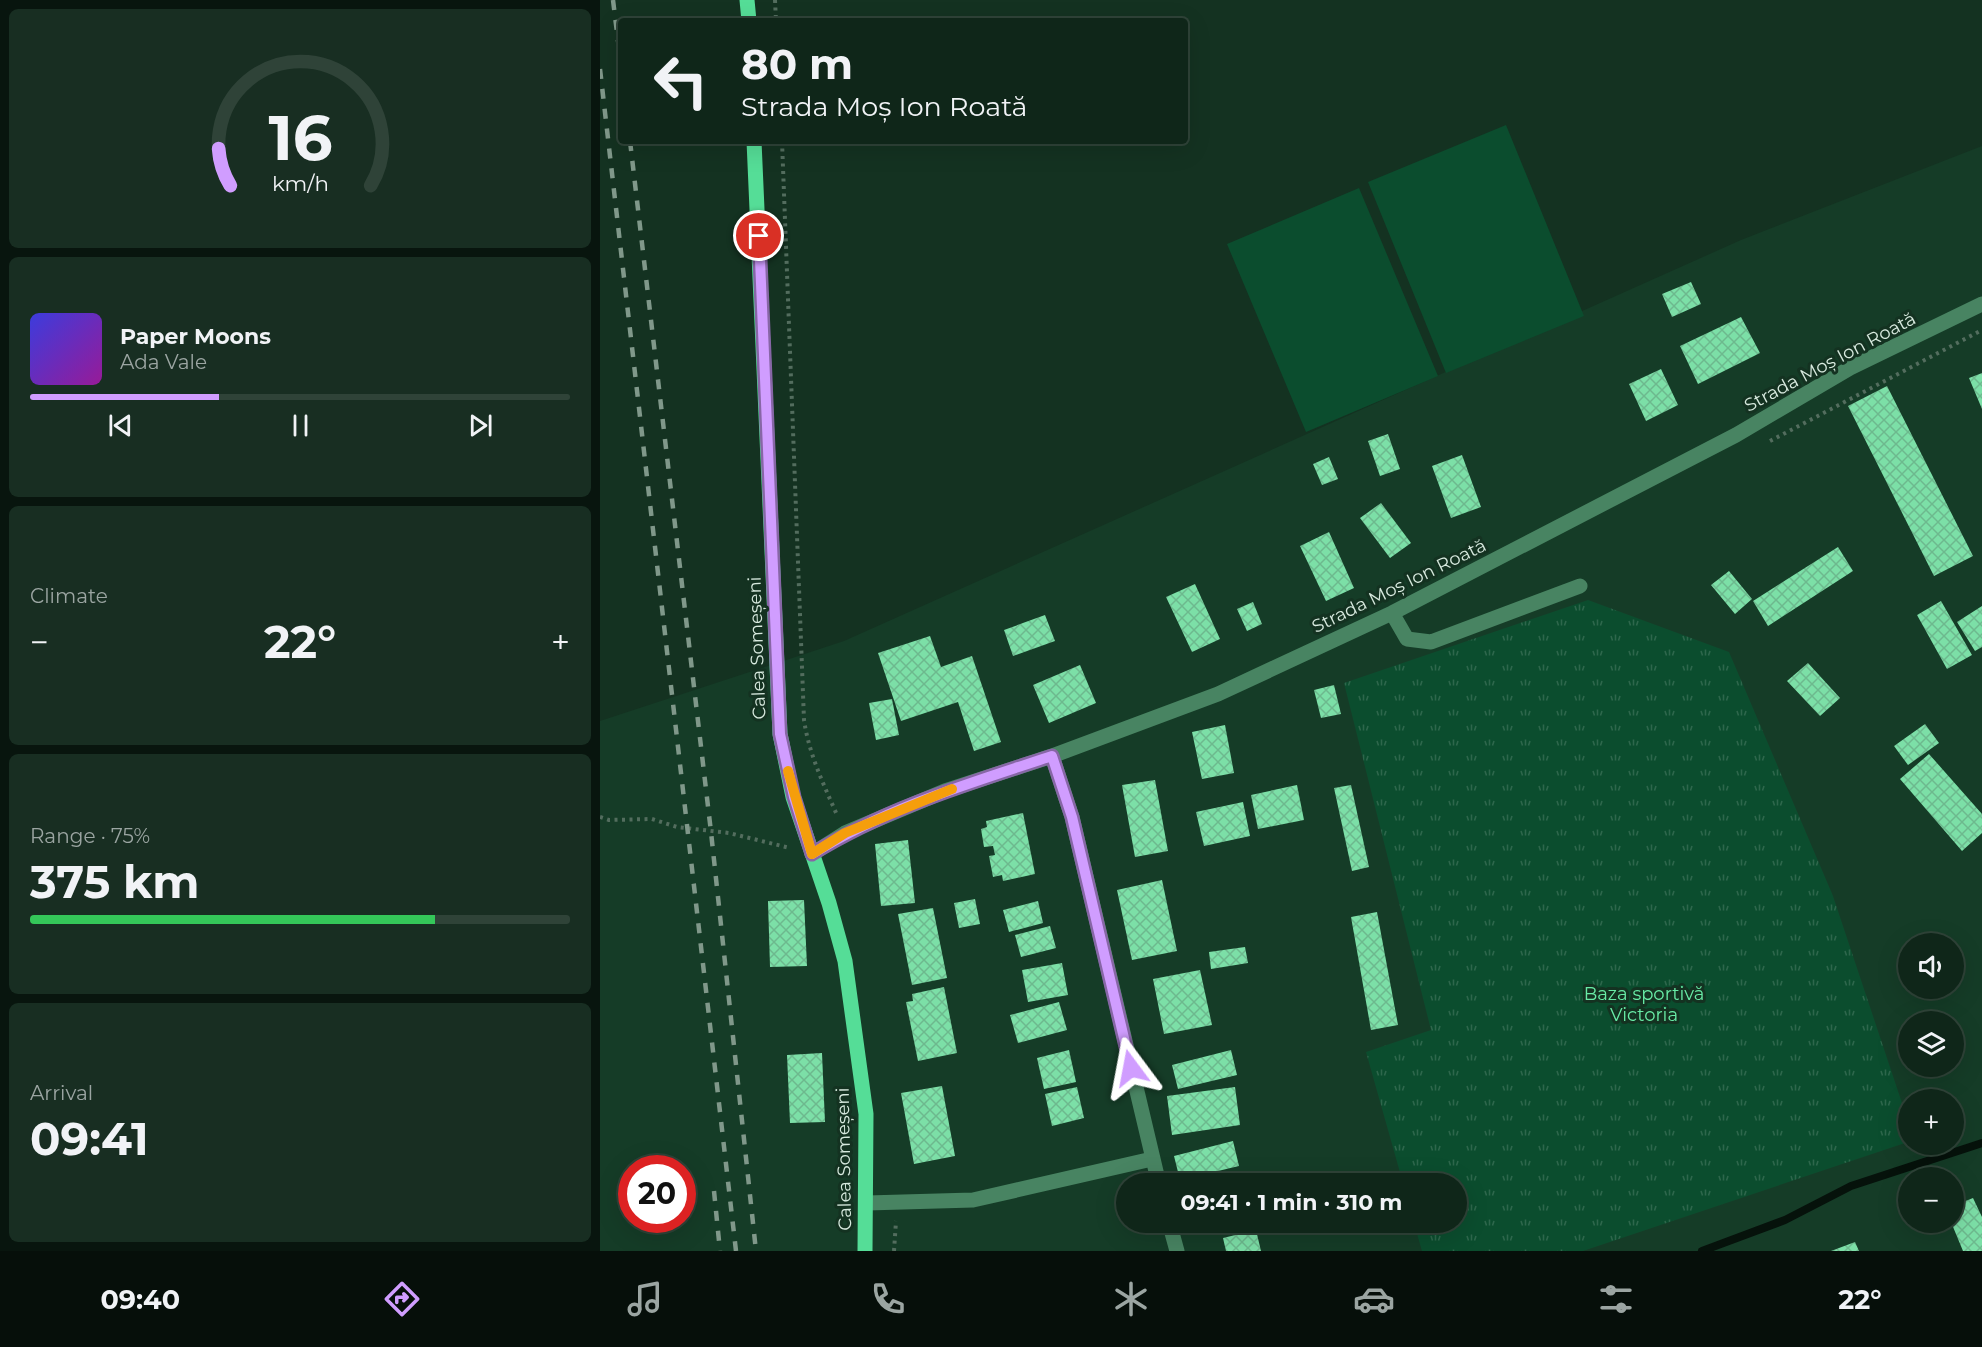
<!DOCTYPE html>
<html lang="en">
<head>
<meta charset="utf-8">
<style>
	:root { --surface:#0f2619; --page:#182e22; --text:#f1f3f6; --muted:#9ba5a2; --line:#2f4338; --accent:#d09dff }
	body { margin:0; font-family:Montserrat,sans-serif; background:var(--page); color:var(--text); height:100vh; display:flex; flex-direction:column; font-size:22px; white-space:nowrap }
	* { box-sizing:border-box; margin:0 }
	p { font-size:20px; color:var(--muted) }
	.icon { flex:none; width:33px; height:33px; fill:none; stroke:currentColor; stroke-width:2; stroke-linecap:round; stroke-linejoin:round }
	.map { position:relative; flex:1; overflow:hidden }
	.drawer { display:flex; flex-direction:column; gap:9px; padding:9px; background:#08150e; width:600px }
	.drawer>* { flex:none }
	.top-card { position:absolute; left:18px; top:18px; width:570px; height:126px; border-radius:6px; box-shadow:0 6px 24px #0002,0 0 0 2px var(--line); background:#0f2619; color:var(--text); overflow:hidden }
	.fabs { position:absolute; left:1298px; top:933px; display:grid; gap:12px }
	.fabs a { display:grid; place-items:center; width:66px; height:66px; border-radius:50%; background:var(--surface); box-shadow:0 6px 24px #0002,0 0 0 2px var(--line); font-size:30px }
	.speed { position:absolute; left:18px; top:1155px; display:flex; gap:12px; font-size:30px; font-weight:700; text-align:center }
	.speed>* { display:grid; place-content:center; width:78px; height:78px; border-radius:50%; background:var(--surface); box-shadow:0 6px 24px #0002,0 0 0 2px var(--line); line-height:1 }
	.speed .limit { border:9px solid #d22; background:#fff; color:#111 }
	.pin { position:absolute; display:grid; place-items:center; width:51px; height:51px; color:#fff; margin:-26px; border:3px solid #fff; border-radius:50%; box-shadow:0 2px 6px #0007 }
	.me { position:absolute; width:66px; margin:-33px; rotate:347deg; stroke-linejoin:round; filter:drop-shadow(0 0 4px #0008) }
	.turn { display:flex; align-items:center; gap:21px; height:126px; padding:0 24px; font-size:27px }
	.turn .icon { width:78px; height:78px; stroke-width:2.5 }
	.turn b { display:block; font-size:42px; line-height:51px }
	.big { font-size:45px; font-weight:700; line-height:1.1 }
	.drawer .card { flex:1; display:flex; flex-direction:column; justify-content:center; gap:9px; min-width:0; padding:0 21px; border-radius:9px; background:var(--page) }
	.drawer .dial { align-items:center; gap:0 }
	.dial svg { height:156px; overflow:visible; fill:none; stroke:var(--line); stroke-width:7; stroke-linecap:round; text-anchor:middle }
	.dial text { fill:var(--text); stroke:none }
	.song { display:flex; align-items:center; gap:18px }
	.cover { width:72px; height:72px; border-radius:9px; background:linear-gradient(135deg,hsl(240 70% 55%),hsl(300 70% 35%)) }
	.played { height:6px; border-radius:3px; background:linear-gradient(90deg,var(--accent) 35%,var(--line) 35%) }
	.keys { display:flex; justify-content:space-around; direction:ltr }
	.heat { display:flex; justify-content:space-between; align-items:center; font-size:33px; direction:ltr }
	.charge { height:9px; border-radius:4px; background:linear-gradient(90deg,#34c759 75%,var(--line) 0) }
	.trip { position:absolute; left:516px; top:1173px; width:351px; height:60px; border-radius:30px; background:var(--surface); box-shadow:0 6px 24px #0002,0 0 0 2px var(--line); font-weight:700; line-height:60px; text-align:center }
	.tabs { display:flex; height:96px; justify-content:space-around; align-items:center; background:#060f0a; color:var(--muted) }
	.tabs .icon { width:42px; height:42px }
	.tabs .selected { color:var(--accent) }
	.tabs b { font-size:27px; color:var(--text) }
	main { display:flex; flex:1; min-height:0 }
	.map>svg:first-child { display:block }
	.built { fill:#153c27; fill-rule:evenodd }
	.green { fill:#0b4d2e }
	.park { fill:url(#park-tufts) }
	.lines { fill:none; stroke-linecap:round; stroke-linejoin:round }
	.stream { stroke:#06120b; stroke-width:8 }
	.building { fill:url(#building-cross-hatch) }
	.path { stroke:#536d5e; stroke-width:4; stroke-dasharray:3 4.5; stroke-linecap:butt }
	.minor { stroke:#488462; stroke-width:15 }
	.major { stroke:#55dd97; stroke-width:15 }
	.rail { stroke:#80988a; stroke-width:4.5; stroke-dasharray:10 10; stroke-linecap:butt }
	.route-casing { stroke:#8766a6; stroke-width:15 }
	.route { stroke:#d09dff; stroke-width:10 }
	.slow { stroke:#f59e0b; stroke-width:10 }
	.labels { text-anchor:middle; stroke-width:6; stroke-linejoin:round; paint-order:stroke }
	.street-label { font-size:18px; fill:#d8eadf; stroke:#143221 }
	.park-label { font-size:18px; fill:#68eca6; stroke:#143221 }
</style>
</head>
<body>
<main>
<section class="drawer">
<div class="card dial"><svg viewBox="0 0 100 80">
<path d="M14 69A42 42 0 1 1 86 69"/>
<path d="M14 69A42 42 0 0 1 8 50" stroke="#d09dff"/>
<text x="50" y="56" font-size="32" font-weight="700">16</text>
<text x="50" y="72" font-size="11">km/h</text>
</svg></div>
<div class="card">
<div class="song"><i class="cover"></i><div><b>Paper Moons</b><p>Ada Vale</p></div></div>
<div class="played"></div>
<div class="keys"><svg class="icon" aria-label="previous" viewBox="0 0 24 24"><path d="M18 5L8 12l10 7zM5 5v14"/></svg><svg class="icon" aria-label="pause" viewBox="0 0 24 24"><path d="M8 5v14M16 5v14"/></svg><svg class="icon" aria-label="next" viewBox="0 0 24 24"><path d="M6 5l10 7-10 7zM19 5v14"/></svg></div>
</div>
<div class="card"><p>Climate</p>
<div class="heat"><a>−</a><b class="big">22°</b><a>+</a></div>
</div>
<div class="card"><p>Range · 75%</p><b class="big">375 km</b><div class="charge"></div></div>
<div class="card"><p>Arrival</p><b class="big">09:41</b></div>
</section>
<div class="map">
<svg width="1382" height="1251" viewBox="0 0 1382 1251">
	<defs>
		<pattern id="park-tufts" width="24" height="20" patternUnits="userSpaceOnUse" patternTransform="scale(1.5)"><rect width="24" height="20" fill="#0b4d2e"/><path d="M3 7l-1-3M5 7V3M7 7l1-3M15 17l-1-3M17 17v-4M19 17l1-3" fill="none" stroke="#2e674c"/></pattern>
		<pattern id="building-cross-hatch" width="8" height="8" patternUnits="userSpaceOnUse" patternTransform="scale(1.5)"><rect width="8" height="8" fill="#7cdfa7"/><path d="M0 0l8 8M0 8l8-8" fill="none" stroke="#6db98e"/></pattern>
	</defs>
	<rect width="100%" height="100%" fill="#143221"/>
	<path class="built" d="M 1382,146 L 1382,1251 L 0,1251 L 0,721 L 244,641 L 1141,240 ZM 1308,944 L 1353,944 L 1353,988 L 1308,988 ZM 1308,1022 L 1353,1022 L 1353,1066 L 1308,1066 ZM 1308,1100 L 1353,1100 L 1353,1144 L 1308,1144 ZM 32,1168 L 82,1168 L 82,1220 L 32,1220 ZM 1308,1178 L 1353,1178 L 1353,1222 L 1308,1222 ZM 526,1184 L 856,1184 L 856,1222 L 526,1222 Z"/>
	<path class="green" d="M 906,125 L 984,316 L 846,373 L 768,182 Z
		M 759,188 L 838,376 L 706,432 L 627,244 Z"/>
	<path class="park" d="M 988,600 L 1129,652 L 1233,896 L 1308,1121 L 1308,1142 L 983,1251 L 822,1251 L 814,1223 L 856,1222 L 856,1184 L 803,1183 L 766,1052 L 831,1030 L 744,683 Z"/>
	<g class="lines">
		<path class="stream" d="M 1102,1251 L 1185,1220 L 1251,1186 L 1382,1143"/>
	</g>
	<path class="building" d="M 1091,282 L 1101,304 L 1072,317 L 1062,294 Z
		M 1141,317 L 1160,353 L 1098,384 L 1080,346 Z
		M 1061,369 L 1078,405 L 1046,421 L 1029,384 Z
		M 1382,373 L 1382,409 L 1369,378 Z
		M 1287,386 L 1373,556 L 1334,576 L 1248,406 Z
		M 788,434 L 800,469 L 780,476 L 768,441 Z
		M 862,455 L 881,507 L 851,518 L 832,466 Z
		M 729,457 L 738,479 L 722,485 L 713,464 Z
		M 781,503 L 811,543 L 790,558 L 760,518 Z
		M 729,532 L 754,588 L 726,601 L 700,546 Z
		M 1238,547 L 1253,571 L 1168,626 L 1153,601 Z
		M 1129,571 L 1152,599 L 1135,614 L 1111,585 Z
		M 595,584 L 620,639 L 592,652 L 566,597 Z
		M 1341,601 L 1372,655 L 1347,669 L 1317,615 Z
		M 653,602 L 662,624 L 647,631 L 637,609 Z
		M 1382,606 L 1382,647 L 1375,651 L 1357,622 Z
		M 445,615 L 455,641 L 413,656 L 404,630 Z
		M 330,636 L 341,667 L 372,656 L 401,742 L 374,751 L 358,702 L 301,721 L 278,653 Z
		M 1208,663 L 1240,698 L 1220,716 L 1187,681 Z
		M 480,665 L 496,703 L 449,723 L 433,685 Z
		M 734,685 L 741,714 L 721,718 L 714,690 Z
		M 292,699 L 299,735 L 276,740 L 269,703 Z
		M 1325,724 L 1339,743 L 1308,765 L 1294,746 Z
		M 625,725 L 634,773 L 602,779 L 592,732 Z
		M 1329,754 L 1382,814 L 1382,833 L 1362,851 L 1300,779 Z
		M 555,780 L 568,851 L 535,857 L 522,785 Z
		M 697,785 L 704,820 L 658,829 L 651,795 Z
		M 751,785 L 769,867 L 752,871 L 734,788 Z
		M 643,802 L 650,836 L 604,846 L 596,812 Z
		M 423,813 L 435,874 L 403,881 L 402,875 L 393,877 L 389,856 L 395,855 L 393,846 L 384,847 L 381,829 L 387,827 L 386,821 Z
		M 308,840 L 315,903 L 281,906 L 275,844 Z
		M 562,880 L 577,951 L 532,960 L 517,890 Z
		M 375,899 L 380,924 L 359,928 L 354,903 Z
		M 204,900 L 207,966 L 170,967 L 168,901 Z
		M 438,901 L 443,923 L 409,932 L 403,910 Z
		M 333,908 L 347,978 L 312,985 L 298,914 Z
		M 777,912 L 798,1025 L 771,1030 L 751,917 Z
		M 450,926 L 456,948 L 421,957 L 415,935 Z
		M 645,947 L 648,963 L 611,969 L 609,952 Z
		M 462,963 L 468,995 L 428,1002 L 422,970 Z
		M 600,970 L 612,1025 L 564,1034 L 553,979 Z
		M 344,987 L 357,1053 L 318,1061 L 306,1002 L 313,1001 L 312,994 Z
		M 459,1002 L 467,1030 L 418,1043 L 410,1015 Z
		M 469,1050 L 476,1082 L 444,1089 L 437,1058 Z
		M 631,1050 L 637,1075 L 578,1089 L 572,1065 Z
		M 222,1053 L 225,1122 L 190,1123 L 187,1055 Z
		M 342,1086 L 355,1156 L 314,1164 L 301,1093 Z
		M 477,1087 L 484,1118 L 452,1126 L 445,1094 Z
		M 635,1087 L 640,1125 L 572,1135 L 567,1096 Z
		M 633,1141 L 639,1166 L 580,1180 L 574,1156 Z
		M 641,1171 L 644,1184 L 595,1184 L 595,1183 Z
		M 1373,1198 L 1382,1217 L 1382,1251 L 1363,1251 L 1351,1222 L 1353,1206 Z
		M 656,1230 L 661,1251 L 626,1251 L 623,1238 Z
		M 1255,1242 L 1259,1251 L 1231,1251 Z"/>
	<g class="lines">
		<path class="path" d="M 175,0 L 176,21
			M 182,141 L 204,720 C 209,754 223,783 237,815
			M 1170,441 L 1382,330
			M 0,817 L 9,820 L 52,819 L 77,827 L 129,833 L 190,848
			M 294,1251 L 296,1221"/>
		<path class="minor" d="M 792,613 L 807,639 L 831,642 L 980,586
			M 452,756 L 472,817 L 559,1184
			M 212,854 L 245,833 L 345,791 L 452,756 L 618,694 L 792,613 L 1136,435 L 1250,368 L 1382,304
			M 267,1203 L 373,1200 L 552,1159
			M 569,1222 L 577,1251"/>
		<path class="major" d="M 147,0 L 149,21
			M 154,141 L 180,734 L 193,797 L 229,903 L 245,961 L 266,1114 L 265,1251"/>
		<path class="rail" d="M 13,0 L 21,65
			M 0,69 L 136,1251
			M 30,141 L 111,832 L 156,1251
			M 114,1191 L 120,1251"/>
	</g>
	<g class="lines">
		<defs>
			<path id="route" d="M 159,236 L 180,734 L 194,797 L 212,854 C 286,808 370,783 452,756 L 472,817 L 531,1068"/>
		</defs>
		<use href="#route" class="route-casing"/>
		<use href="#route" class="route"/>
		<path class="slow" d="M 188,771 L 212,854 L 245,833 L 352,789"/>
	</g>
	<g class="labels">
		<g class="street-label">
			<text transform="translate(1230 362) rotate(-28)" y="6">Strada Moș Ion Roată</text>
			<text transform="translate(799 586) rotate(-26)" y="6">Strada Moș Ion Roată</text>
			<text transform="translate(157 648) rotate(-92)" y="6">Calea Someșeni</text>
			<text transform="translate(244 1159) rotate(-91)" y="6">Calea Someșeni</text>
		</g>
		<g class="park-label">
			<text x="1044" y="1000">Baza sportivă<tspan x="1044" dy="21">Victoria</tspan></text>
		</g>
	</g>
</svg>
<div class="fabs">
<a><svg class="icon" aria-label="sound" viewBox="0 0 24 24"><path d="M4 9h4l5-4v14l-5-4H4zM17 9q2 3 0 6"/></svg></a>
<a><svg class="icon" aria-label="layers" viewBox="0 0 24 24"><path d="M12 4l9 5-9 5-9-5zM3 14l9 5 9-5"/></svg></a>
<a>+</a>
<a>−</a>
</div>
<div class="speed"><div class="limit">20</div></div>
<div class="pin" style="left:159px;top:236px;background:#d93025"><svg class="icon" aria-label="arrive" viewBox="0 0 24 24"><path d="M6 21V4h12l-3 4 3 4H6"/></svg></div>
<svg class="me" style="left:531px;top:1068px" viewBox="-20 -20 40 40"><path d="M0-17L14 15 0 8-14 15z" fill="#d09dff" stroke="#fff" stroke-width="4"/></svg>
<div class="trip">09:41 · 1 min · 310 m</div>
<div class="top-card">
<div class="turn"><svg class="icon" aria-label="left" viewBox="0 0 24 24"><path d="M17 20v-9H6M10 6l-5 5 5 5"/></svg><div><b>80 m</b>Strada Moș Ion Roată</div></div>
</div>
</div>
</main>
<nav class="tabs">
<b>09:40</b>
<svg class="icon selected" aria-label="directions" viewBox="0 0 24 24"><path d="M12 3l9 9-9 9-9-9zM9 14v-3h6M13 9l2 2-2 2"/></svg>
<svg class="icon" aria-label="music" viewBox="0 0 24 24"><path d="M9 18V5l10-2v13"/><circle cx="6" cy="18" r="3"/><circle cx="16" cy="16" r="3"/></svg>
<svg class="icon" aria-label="phone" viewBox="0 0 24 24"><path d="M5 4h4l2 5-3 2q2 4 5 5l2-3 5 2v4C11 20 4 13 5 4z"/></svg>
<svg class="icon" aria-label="climate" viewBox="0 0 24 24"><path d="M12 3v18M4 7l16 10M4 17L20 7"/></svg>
<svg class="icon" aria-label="car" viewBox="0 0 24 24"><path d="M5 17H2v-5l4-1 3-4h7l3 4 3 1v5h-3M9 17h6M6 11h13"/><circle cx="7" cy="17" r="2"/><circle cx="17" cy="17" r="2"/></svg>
<svg class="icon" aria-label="filters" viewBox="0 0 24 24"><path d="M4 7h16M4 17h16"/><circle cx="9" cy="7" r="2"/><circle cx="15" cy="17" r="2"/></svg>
<b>22°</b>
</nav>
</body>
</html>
